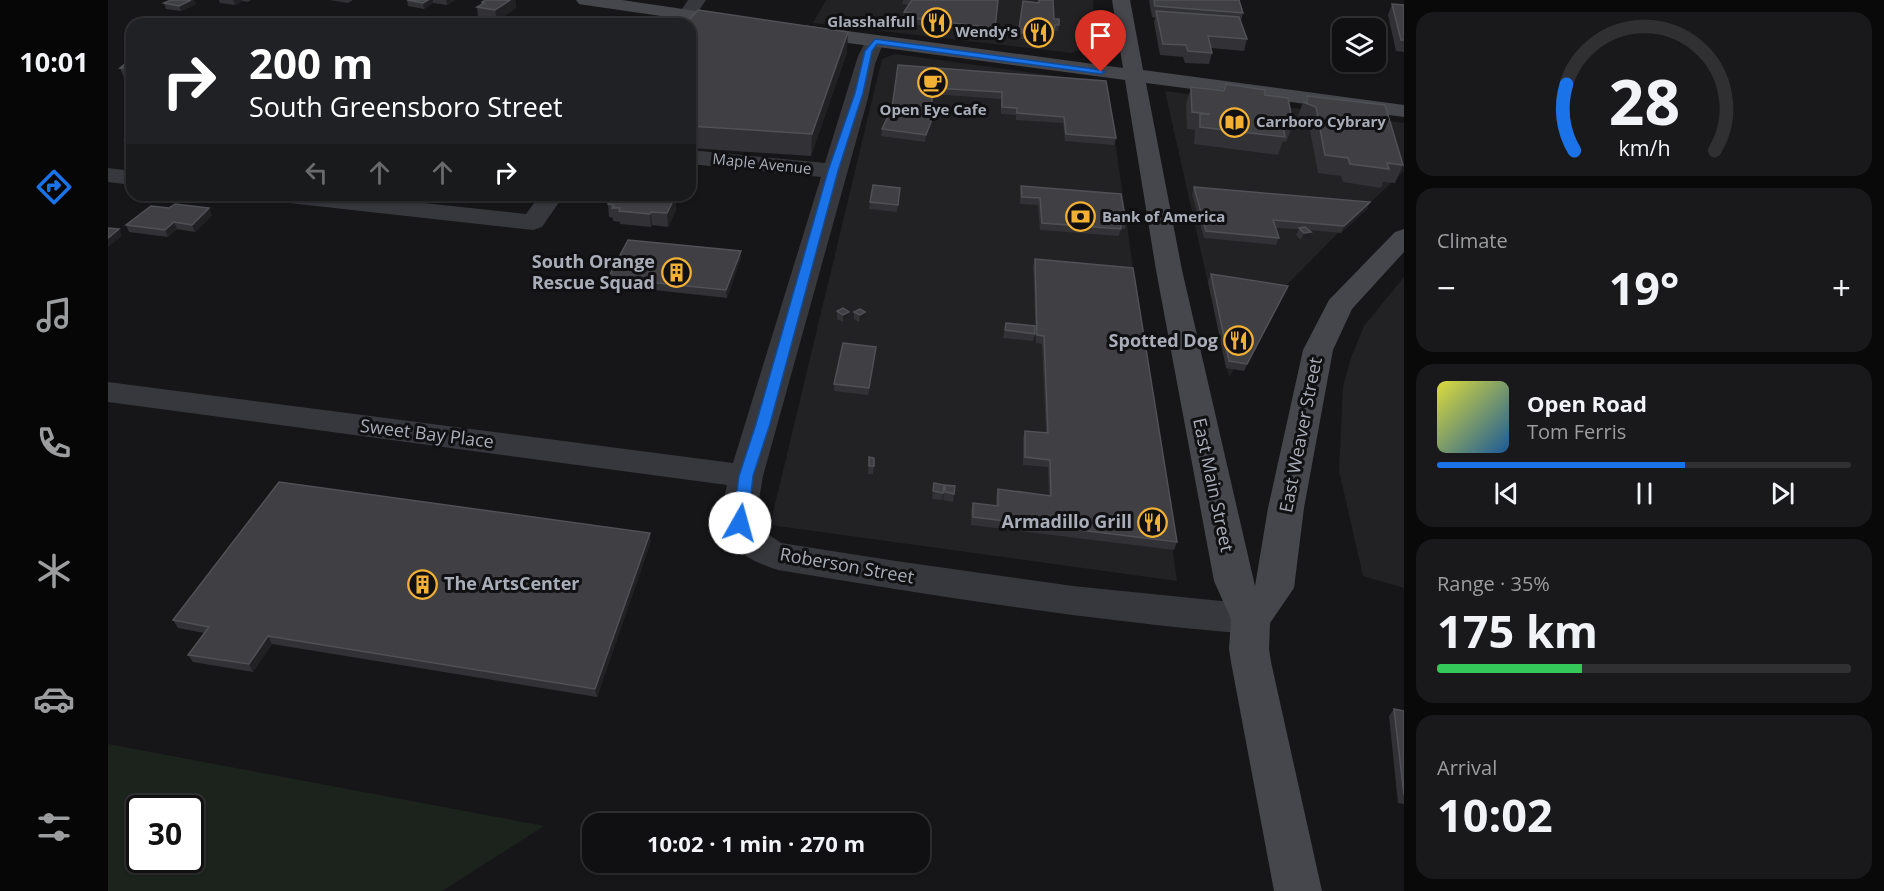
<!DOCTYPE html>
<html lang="en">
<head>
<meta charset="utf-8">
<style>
	:root { --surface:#101012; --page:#19191b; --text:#f1f3f6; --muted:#9c9d9f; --line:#303032; --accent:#1a73e8 }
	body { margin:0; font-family:"Open Sans",sans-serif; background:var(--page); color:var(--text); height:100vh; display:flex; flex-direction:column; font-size:22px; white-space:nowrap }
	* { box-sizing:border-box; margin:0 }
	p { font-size:20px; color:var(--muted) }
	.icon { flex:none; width:33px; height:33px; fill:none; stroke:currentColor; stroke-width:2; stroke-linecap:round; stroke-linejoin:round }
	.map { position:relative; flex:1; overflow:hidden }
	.details { display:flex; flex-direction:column; gap:12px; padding:12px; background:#09090a; width:480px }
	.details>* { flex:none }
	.top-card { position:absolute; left:18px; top:18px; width:570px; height:183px; border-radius:18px; box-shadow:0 2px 4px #0004,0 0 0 2px var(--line); background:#202124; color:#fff; overflow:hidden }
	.controls { position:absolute; left:1224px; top:18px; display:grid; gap:12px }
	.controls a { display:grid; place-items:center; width:54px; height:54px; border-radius:12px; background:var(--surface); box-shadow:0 2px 4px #0004,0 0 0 2px var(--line); font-size:30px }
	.speed { position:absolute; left:18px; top:795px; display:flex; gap:12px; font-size:30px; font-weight:700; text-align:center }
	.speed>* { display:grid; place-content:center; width:78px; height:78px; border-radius:50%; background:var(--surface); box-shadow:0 2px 4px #0004,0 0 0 2px var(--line); line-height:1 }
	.speed .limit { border:3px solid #111; border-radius:9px; background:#fff; color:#111 }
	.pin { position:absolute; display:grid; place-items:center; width:51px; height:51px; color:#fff; margin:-62px -26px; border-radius:50% 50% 50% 0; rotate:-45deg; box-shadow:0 0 6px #0007 }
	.pin .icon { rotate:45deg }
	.me { position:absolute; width:66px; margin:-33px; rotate:7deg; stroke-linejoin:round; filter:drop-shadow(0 0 4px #0008) }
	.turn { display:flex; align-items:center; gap:21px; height:126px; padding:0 24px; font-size:27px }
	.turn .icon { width:78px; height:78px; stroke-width:2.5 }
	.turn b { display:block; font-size:42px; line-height:51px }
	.lanes { display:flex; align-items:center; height:57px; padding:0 24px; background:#0003; justify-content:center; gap:30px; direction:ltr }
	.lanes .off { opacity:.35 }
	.big { font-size:45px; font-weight:700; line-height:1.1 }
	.details .widget { flex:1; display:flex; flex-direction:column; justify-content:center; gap:9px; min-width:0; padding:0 21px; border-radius:18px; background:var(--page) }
	.details .dial { align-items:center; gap:0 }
	.dial svg { height:156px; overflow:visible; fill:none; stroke:var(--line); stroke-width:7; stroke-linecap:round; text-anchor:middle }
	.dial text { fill:var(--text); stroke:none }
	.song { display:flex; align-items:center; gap:18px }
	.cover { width:72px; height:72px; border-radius:9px; background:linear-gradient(135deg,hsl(60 70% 55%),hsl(210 70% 35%)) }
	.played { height:6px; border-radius:3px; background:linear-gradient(90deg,var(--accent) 60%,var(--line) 60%) }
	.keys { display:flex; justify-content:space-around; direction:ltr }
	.heat { display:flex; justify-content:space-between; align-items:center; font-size:33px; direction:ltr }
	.charge { height:9px; border-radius:4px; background:linear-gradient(90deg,#34c759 35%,var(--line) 0) }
	.trip { position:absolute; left:474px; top:813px; width:348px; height:60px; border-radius:18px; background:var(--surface); box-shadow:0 2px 4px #0004,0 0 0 2px var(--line); font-weight:700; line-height:60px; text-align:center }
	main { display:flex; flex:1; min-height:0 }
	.tab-bar { display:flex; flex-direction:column; width:108px; justify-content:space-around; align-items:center; background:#060607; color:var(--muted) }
	.tab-bar .icon { width:42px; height:42px }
	.tab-bar .active { color:var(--accent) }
	.tab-bar b { font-size:27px; color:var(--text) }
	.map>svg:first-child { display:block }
	.built { fill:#222225 }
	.green { fill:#1c231d; fill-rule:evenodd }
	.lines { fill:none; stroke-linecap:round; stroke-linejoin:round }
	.street { fill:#37383d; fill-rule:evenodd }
	.secondary { fill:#45474d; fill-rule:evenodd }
	.wall { fill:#323236 }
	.shaded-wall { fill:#212124 }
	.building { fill:#3f3f44; stroke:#4f5156; stroke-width:1.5 }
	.route { fill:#1a73e8; stroke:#114b97; stroke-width:1.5 }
	.labels { text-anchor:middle; stroke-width:6; stroke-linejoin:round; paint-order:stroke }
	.far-poi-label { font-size:15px; font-weight:bold; fill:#a8adb8; stroke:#111113; text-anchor:end }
	.far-street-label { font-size:15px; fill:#a8adb8; stroke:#111113 }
	.poi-label { font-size:18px; font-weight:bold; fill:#a8adb8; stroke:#111113; text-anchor:end }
	.street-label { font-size:18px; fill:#a8adb8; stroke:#111113 }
</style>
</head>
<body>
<main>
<nav class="tab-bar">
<b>10:01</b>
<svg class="icon active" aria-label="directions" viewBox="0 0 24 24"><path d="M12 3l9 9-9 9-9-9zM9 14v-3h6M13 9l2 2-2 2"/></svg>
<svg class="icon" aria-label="music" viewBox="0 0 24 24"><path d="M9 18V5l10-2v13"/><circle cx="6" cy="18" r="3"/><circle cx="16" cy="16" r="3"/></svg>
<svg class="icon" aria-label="phone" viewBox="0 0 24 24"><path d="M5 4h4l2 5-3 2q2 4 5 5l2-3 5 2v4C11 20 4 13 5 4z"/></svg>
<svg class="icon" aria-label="climate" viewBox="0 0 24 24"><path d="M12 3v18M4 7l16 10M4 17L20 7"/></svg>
<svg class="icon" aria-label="car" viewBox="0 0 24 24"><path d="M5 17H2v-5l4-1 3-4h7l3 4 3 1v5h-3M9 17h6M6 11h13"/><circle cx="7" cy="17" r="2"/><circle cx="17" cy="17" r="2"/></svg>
<svg class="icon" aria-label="filters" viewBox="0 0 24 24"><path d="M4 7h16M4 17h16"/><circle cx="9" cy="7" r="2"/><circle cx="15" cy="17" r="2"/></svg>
</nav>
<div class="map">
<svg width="1296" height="891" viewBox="0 0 1296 891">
	<rect width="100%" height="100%" fill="#161618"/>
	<path class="built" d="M 718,0 L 985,0 L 988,41 L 964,53 L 705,23 Z
		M 787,54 L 999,83 L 1069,581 L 662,525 L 772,67 L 774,59 Z
		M 1057,91 L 1296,123 L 1296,171 L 1230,233 L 1174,290 L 1121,377 Z
		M 1296,277 L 1296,588 L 1255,576 L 1231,471 L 1235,387 L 1243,358 L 1256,326 Z"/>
	<path class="green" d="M 0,744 L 436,826 L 334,891 L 0,891 ZM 32,808 L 82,808 L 82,860 L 32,860 Z"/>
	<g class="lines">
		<path class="street" d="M 580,0 L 598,0 L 582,24 L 564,24 Z
			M 767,35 L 774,37 L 776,41 L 767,64 L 760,98 L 655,476 L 650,506 L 651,528 L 673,543 L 788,561 L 965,586 L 1143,604 L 1157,608 L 1163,619 L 1157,630 L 1143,634 C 984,621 827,596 670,570 C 623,555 607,535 619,485 L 0,402 L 0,382 L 625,463 L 713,177 L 582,164 L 582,150 L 717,163 L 750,56 L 760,37 Z
			M 0,168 L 24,171 L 24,185 L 0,182 Z
			M 160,195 L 241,195 L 418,214 L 432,195 L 456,195 L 434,227 L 425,230 L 172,202 L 163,200 Z"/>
		<path class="secondary" d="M 468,0 L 514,0 L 629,17 L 635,18 L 638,22 L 635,26 L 629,27 L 477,5 L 471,4 Z
			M 1004,0 L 1022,0 L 1035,70 L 1296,105 L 1296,117 L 1038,83 L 1074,270 L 1147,586 L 1160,508 L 1195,350 L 1221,300 L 1287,232 L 1296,229 L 1296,252 L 1244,309 L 1225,350 L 1196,508 L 1186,588 L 1162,623 L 1161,649 L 1163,662 L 1214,891 L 1166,891 L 1123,662 L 1121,649 L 1123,619 L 1106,581 L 1048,270 L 1017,80 L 695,37 L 688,35 L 686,31 L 688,27 L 695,25 L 1015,68 Z"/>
	</g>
	<path class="wall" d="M 111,0 L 143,0 L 140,2 L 134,1 L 127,5 L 112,3 Z
		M 221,0 L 245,0 L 240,3 Z
		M 299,0 L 347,0 L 339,5 L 325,3 L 316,9 L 300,6 Z
		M 378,0 L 407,0 L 408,8 L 389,21 L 370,18 L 369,7 L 374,4 L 374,2 Z
		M 795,0 L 890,0 L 886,33 L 803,24 L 804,19 L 795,18 L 796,12 L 801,5 L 794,4 Z
		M 930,0 L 951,25 L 950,31 L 946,31 L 944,41 L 913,39 L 913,35 L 910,35 L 915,1 L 930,3 Z
		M 1041,0 L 1131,0 L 1135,13 L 1133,21 L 1139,39 L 1136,51 L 1103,48 L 1104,53 L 1101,64 L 1077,63 L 1075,57 L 1052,55 L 1046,22 L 1047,18 L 1044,17 Z
		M 56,3 L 88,4 L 73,11 L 58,9 Z
		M 1284,4 L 1296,5 L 1296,52 L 1288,51 L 1280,15 Z
		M 582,24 L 739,52 L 703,156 L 582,148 Z
		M 24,58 L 24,80 L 17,80 L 12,68 Z
		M 790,65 L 998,81 L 1008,138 L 1006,145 L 957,141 L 955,123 L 908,120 L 908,115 L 893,114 L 893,99 L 825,94 L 823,114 L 826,114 L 826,121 L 817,142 L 773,136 L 774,129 L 784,108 Z
		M 1118,84 L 1157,95 L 1185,124 L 1178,142 L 1175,141 L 1170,155 L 1086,144 L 1087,130 L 1079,129 L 1078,104 L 1083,87 L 1115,91 Z
		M 1199,96 L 1295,165 L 1287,183 L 1275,182 L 1273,188 L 1235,182 L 1233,176 L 1210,173 L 1201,125 L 1189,119 L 1195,102 L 1197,102 Z
		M 24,134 L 24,151 L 21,151 L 17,139 Z
		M 913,186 L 1018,222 L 1017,229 L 1013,228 L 1011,236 L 932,230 L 930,205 L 912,204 L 912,193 Z
		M 1086,187 L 1262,202 L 1259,209 L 1233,233 L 1201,230 L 1200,239 L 1193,240 L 1188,235 L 1191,229 L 1168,228 L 1171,238 L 1168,245 L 1096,238 L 1084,194 Z
		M 792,188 L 789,212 L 761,209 L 762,202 Z
		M 567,197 L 568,210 L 560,227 L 544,225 L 543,227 L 512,224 L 512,222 L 505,221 L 505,218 L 501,217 L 500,204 Z
		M 104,215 L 87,232 L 69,229 L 60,237 L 21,232 L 18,225 Z
		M 633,258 L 619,298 L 501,285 L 500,278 Z
		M 927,259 L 1069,542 L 1066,550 L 863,525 L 863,511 L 865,503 L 888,506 L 888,497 L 890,489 L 941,495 L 940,467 L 915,465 L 915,438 L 917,431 L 938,433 L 934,344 L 928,343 L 925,266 Z
		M 1103,274 L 1180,286 L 1136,371 L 1118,368 L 1100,281 Z
		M 729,311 L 741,312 L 741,319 L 735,322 L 729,319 Z
		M 746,312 L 757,312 L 757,319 L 751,322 L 746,319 Z
		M 898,323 L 927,334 L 925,341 L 895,338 Z
		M 768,347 L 760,395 L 726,391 L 726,384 Z
		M 761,457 L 766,466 L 765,474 L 760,474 Z
		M 826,483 L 836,485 L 834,500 L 824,499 Z
		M 837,485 L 847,486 L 845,502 L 835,500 Z
		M 543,541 L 489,697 L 164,644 L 145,672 L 85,662 L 80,655 L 96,633 L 70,628 L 65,620 Z
		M 1286,709 L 1296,711 L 1296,804 L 1290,803 L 1281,716 Z"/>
	<path class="shaded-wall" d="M 83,0 L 86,0 L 88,4 L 73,11 L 71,6 Z
		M 125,0 L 134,0 L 134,1 L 127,5 Z
		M 320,0 L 325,0 L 325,3 L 316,9 L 315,3 Z
		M 338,0 L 347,0 L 339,5 Z
		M 402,0 L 407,0 L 408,8 L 389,21 L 387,10 Z
		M 740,32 L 739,52 L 703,156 L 704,134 Z
		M 826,114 L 826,121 L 817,142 L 818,135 Z
		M 567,197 L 568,210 L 560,227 L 559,213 Z
		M 1262,202 L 1259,209 L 1233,233 L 1236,226 Z
		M 101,208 L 104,215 L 87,232 L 84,225 Z
		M 543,212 L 544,225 L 543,227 L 542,214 Z
		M 66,222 L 69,229 L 60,237 L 57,230 Z
		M 11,229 L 14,236 L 0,247 L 0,238 Z
		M 1203,232 L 1200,239 L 1193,240 L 1196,233 Z
		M 633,251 L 633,258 L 619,298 L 618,290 Z
		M 1180,286 L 1177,293 L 1136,371 L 1139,364 Z
		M 741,312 L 741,319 L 735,322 L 735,315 Z
		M 757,312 L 757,319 L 751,322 L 752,315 Z
		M 542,533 L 543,541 L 489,697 L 487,689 Z
		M 160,636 L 164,644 L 145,672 L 141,664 Z"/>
	<path class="building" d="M 63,0 L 83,0 L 71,6 L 56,3 Z
		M 299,0 L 320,0 L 315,3 Z
		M 378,0 L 402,0 L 387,10 L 369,7 L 376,3 L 374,2 Z
		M 804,0 L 890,0 L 887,28 L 804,18 L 807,14 L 796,12 Z
		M 931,0 L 945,0 L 946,19 L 951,19 L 951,25 L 947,25 L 945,35 L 914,33 L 914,29 L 911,29 L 915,1 L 931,3 Z
		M 1046,0 L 1131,0 L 1135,13 L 1047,6 Z
		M 1284,4 L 1296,5 L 1296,40 L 1293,40 Z
		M 590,10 L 740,32 L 704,134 L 582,126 L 582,24 L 577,24 Z
		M 1048,11 L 1131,17 L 1139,39 L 1100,36 L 1104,53 L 1080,51 L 1078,45 L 1055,44 Z
		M 24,58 L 24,68 L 12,68 Z
		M 790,65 L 998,81 L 1008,138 L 958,134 L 956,117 L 909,113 L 909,108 L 894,107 L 894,92 L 825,88 L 823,111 L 789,108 L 826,114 L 818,135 L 774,129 L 784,108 Z
		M 1118,84 L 1157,90 L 1157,95 L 1180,98 L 1185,124 L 1165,121 L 1165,126 L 1175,127 L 1177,137 L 1092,127 L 1092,114 L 1102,114 L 1084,112 L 1083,87 L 1116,91 Z
		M 1199,96 L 1277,105 L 1295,165 L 1279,163 L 1281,169 L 1242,164 L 1240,158 L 1217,155 L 1208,107 L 1195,102 L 1199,102 Z
		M 24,134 L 24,144 L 18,144 L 23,140 L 17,139 Z
		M 765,185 L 792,188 L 790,205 L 762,202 Z
		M 913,186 L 1013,194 L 1018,222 L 1012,221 L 1013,229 L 934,223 L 932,198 L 914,197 Z
		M 1086,187 L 1262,202 L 1236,226 L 1165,220 L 1171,238 L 1098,231 Z
		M 505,195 L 544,195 L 567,197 L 559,213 L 543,212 L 542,214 L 511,211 L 512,208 L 504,208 L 506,205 L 500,204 Z
		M 67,204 L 101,208 L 84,225 L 66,222 L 57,230 L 18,225 L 43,206 L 61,208 Z
		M 1197,227 L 1203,232 L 1196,233 L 1191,228 Z
		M 0,228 L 11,229 L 0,238 Z
		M 520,240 L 633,251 L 618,290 L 500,278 Z
		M 927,259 L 1025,268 L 1069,542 L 865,517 L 865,503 L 890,506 L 890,489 L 943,496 L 942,460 L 917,457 L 917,431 L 940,433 L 936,336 L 929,335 Z
		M 1103,274 L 1180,286 L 1139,364 L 1121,361 Z
		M 735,308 L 741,312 L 735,315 L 729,311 Z
		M 752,309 L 757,312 L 752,315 L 746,312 Z
		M 898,323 L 927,326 L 927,334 L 897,330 Z
		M 735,343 L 768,347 L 761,388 L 726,384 Z
		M 761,457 L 766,458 L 766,466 L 761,466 Z
		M 171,482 L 542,533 L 487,689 L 160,636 L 141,664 L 80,655 L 101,627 L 65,620 Z
		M 826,483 L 836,485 L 835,493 L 825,491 Z
		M 837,485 L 847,486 L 846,494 L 837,492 Z
		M 1286,709 L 1296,711 L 1296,795 Z"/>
	<path class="route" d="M 767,39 L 993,70 L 997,72 L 993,74 L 769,44 L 764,51 L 755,93 L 730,171 L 662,424 L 645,476 L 640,523 L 632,528 L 625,523 L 631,476 L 648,424 L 720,171 L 747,93 L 757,51 Z"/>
	<defs>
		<symbol id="restaurant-ring" viewBox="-11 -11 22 22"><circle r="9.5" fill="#111113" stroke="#f2b134" stroke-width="1.5"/><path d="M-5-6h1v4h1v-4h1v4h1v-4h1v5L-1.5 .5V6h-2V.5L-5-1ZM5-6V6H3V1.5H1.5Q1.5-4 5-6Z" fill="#f2b134"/></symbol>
		<symbol id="cafe-ring" viewBox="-11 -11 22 22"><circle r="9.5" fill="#111113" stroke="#f2b134" stroke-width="1.5"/><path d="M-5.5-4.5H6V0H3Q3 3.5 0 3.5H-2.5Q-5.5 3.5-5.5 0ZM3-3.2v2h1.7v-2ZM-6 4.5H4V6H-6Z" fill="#f2b134"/></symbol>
		<symbol id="library-ring" viewBox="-11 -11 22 22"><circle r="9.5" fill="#111113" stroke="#f2b134" stroke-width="1.5"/><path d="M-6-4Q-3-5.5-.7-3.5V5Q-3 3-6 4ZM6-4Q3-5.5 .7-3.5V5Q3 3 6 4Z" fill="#f2b134"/></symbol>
		<symbol id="bank-ring" viewBox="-11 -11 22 22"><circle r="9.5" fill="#111113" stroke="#f2b134" stroke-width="1.5"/><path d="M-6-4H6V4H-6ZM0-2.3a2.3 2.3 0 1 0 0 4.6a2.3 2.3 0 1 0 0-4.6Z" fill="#f2b134"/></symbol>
		<symbol id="building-ring" viewBox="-11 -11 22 22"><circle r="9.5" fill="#111113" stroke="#f2b134" stroke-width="1.5"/><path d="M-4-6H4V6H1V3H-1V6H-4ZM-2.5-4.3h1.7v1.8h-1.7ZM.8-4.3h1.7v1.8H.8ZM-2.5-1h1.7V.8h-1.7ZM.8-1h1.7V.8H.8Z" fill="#f2b134"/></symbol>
	</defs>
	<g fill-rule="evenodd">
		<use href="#restaurant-ring" x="812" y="6" width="33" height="33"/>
		<use href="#restaurant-ring" x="914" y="16" width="33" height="33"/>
		<use href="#cafe-ring" x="808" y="66" width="33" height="33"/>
		<use href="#library-ring" x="1110" y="106" width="33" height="33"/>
		<use href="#bank-ring" x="956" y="200" width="33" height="33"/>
		<use href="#building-ring" x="552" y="256" width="33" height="33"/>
		<use href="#restaurant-ring" x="1114" y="324" width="33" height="33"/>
		<use href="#restaurant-ring" x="1028" y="506" width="33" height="33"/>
		<use href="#building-ring" x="298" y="568" width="33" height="33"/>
	</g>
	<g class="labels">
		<g class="far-poi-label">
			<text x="807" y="27">Glasshalfull</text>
			<text x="910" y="37">Wendy's</text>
			<text x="825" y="115" text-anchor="middle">Open Eye Cafe</text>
			<text x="1148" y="127" text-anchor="start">Carrboro Cybrary</text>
			<text x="994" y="222" text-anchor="start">Bank of America</text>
		</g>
		<g class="far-street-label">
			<text transform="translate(654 164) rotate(6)" y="5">Maple Avenue</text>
		</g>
		<g class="poi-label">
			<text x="547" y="268">South Orange<tspan x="547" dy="21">Rescue Squad</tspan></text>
			<text x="1110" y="347">Spotted Dog</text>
			<text x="1024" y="528">Armadillo Grill</text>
			<text x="336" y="590" text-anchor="start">The ArtsCenter</text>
		</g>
		<g class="street-label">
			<text transform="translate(319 434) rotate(7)" y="6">Sweet Bay Place</text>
			<text transform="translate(1193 435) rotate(-79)" y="6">East Weaver Street</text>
			<text transform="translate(1105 485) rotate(78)" y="6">East Main Street</text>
			<text transform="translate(739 566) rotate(10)" y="6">Roberson Street</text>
		</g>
	</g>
</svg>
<div class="controls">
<a><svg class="icon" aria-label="layers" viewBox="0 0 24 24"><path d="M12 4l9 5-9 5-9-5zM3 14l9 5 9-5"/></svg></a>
</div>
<div class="speed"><div class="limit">30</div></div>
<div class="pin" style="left:993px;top:72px;background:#d93025"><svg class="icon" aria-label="arrive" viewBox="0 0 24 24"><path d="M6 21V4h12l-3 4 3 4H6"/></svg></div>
<svg class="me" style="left:632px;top:523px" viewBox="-20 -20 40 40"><circle r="19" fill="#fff"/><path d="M0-13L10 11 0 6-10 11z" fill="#1a73e8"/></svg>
<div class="trip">10:02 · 1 min · 270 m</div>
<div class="top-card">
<div class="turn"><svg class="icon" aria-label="right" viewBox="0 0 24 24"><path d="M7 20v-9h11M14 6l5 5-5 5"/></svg><div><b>200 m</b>South Greensboro Street</div></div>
<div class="lanes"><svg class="icon off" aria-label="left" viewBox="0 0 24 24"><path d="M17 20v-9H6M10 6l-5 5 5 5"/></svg><svg class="icon off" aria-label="ahead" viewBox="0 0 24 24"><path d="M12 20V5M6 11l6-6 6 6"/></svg><svg class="icon off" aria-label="ahead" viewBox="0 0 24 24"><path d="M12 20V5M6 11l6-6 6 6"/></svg><svg class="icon" aria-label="right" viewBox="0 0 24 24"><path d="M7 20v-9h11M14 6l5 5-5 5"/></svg></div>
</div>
</div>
<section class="details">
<div class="widget dial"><svg viewBox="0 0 100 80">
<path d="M14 69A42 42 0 1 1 86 69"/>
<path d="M14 69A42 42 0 0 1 10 35" stroke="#1a73e8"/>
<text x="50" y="56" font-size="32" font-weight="700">28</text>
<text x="50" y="72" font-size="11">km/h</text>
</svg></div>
<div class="widget"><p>Climate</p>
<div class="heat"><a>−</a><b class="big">19°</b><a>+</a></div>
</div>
<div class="widget">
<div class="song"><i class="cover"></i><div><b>Open Road</b><p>Tom Ferris</p></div></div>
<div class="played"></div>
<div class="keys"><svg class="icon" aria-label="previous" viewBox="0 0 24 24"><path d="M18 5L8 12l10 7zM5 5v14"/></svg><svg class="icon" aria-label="pause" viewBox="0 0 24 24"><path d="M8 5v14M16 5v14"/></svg><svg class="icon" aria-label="next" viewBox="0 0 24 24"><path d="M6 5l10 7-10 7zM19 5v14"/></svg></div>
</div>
<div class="widget"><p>Range · 35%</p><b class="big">175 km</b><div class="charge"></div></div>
<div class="widget"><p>Arrival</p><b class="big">10:02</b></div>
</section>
</main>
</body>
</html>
